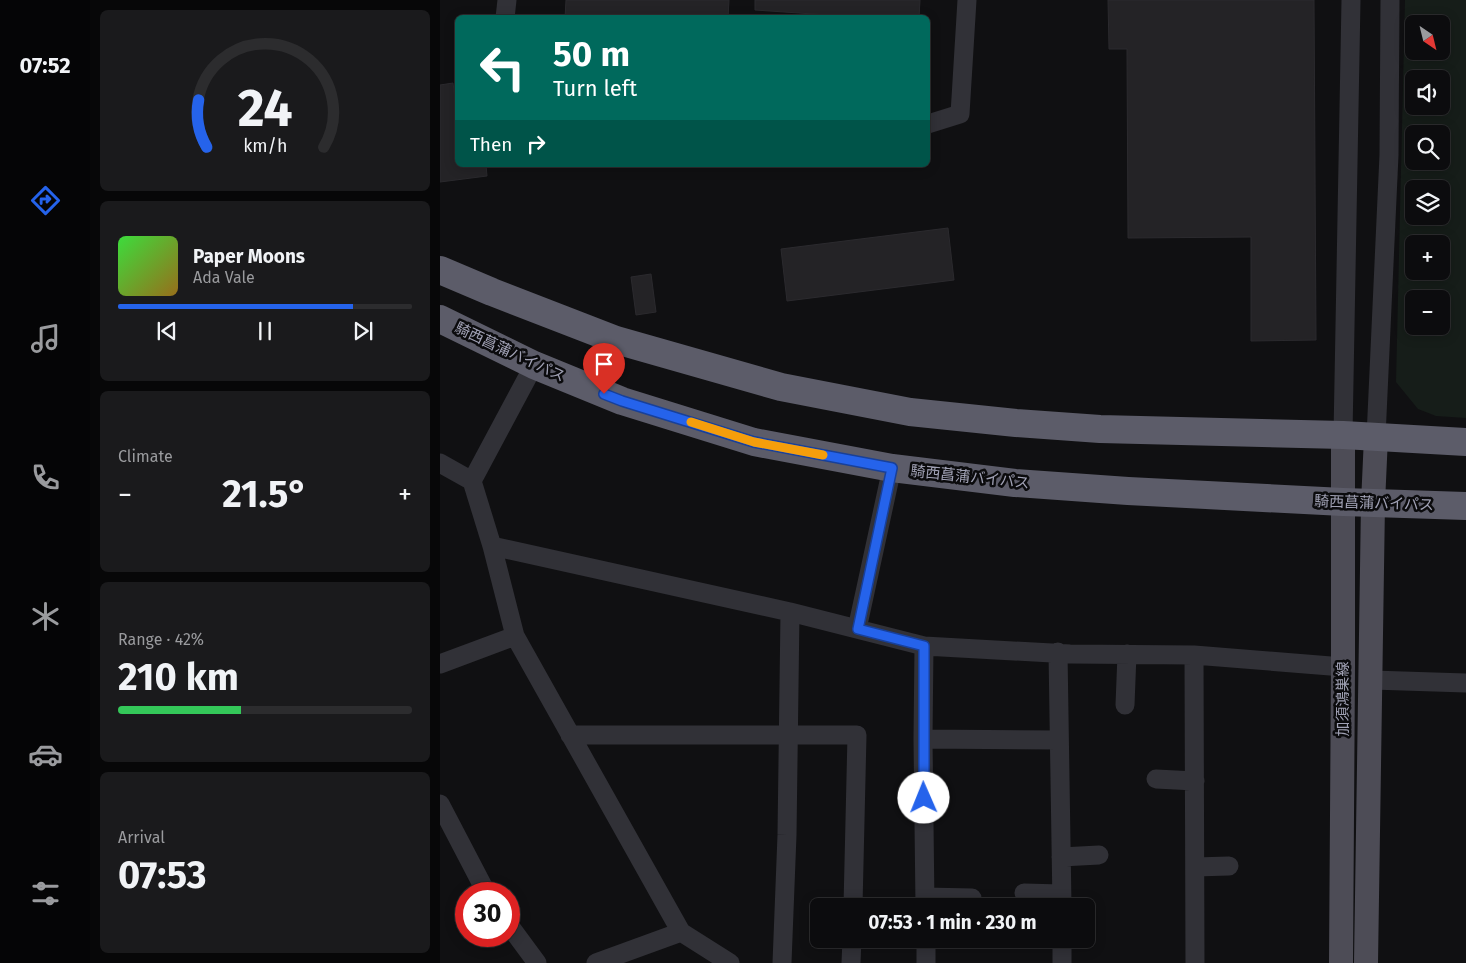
<!DOCTYPE html>
<html lang="en">
<head>
<meta charset="utf-8">
<style>
	:root { --surface:#0c0c0e; --page:#1a1a1c; --text:#f1f3f6; --muted:#9a9b9e; --line:#2c2c2e; --accent:#2563eb }
	body { margin:0; font-family:"Fira Sans","Noto Sans JP",sans-serif; background:var(--page); color:var(--text); height:100vh; display:flex; flex-direction:column; font-size:19px; white-space:nowrap }
	* { box-sizing:border-box; margin:0 }
	p { font-size:16px; color:var(--muted) }
	.icon { flex:none; width:28px; height:28px; fill:none; stroke:currentColor; stroke-width:2; stroke-linecap:round; stroke-linejoin:round }
	.map { position:relative; flex:1; overflow:hidden }
	.details { display:flex; flex-direction:column; gap:10px; padding:10px; background:#070708; width:350px }
	.details>* { flex:none }
	.hud { position:absolute; left:15px; top:15px; width:475px; height:152px; border-radius:8px; box-shadow:0 2px 12px #0003,0 0 0 1px var(--line); background:#00695c; color:#fff; overflow:hidden }
	.needle { width:32px; rotate:145deg }
	.buttons { position:absolute; left:965px; top:15px; display:grid; gap:10px }
	.buttons a { display:grid; place-items:center; width:45px; height:45px; border-radius:8px; background:var(--surface); box-shadow:0 2px 12px #0003,0 0 0 1px var(--line); font-size:25px }
	.speed { position:absolute; left:15px; top:882px; display:flex; gap:10px; font-size:25px; font-weight:700; text-align:center }
	.speed>* { display:grid; place-content:center; width:65px; height:65px; border-radius:50%; background:var(--surface); box-shadow:0 2px 12px #0003,0 0 0 1px var(--line); line-height:1 }
	.speed .limit { border:8px solid #d22; background:#fff; color:#111 }
	.pin { position:absolute; display:grid; place-items:center; width:42px; height:42px; color:#fff; margin:-51px -21px; border-radius:50% 50% 50% 0; rotate:-45deg; box-shadow:0 0 5px #0007 }
	.pin .icon { rotate:45deg }
	.me { position:absolute; width:55px; margin:-28px; rotate:359deg; stroke-linejoin:round; filter:drop-shadow(0 0 4px #0008) }
	.turn { display:flex; align-items:center; gap:18px; height:105px; padding:0 15px; font-size:22px }
	.turn .icon { width:65px; height:65px; stroke-width:2.5 }
	.turn b { display:block; font-size:35px; line-height:42px }
	.then { display:flex; align-items:center; height:48px; padding:0 15px; background:#0003; gap:10px; font-size:19px }
	.big { font-size:38px; font-weight:700; line-height:1.1 }
	.details .card { flex:1; display:flex; flex-direction:column; justify-content:center; gap:8px; min-width:0; padding:0 18px; border-radius:8px; background:var(--page) }
	.details .dial { align-items:center; gap:0 }
	.dial svg { height:130px; overflow:visible; fill:none; stroke:var(--line); stroke-width:7; stroke-linecap:round; text-anchor:middle }
	.dial text { fill:var(--text); stroke:none }
	.song { display:flex; align-items:center; gap:15px }
	.cover { width:60px; height:60px; border-radius:8px; background:linear-gradient(135deg,hsl(120 70% 55%),hsl(40 70% 35%)) }
	.played { height:5px; border-radius:2px; background:linear-gradient(90deg,var(--accent) 80%,var(--line) 80%) }
	.keys { display:flex; justify-content:space-around; direction:ltr }
	.heat { display:flex; justify-content:space-between; align-items:center; font-size:28px; direction:ltr }
	.charge { height:8px; border-radius:4px; background:linear-gradient(90deg,#34c759 42%,var(--line) 0) }
	.trip { position:absolute; left:370px; top:898px; width:285px; height:50px; border-radius:8px; background:var(--surface); box-shadow:0 2px 12px #0003,0 0 0 1px var(--line); font-weight:700; line-height:50px; text-align:center }
	main { display:flex; flex:1; min-height:0 }
	.dock { display:flex; flex-direction:column; width:90px; justify-content:space-around; align-items:center; background:#050506; color:var(--muted) }
	.dock .icon { width:35px; height:35px }
	.dock .current { color:var(--accent) }
	.dock b { font-size:22px; color:var(--text) }
	.map>svg:first-child { display:block }
	.green { fill:#161d19; fill-rule:evenodd }
	.building { fill:#242326; stroke:#2b2a2e }
	.lines { fill:none; stroke-linecap:round; stroke-linejoin:round }
	.minor { stroke:#313137; stroke-width:19 }
	.major { stroke:#4d4c56; stroke-width:24 }
	.highway { stroke:#5c5c69; stroke-width:28 }
	.route-casing { stroke:#184099; stroke-width:12 }
	.route { stroke:#2563eb; stroke-width:9 }
	.slow { stroke:#f59e0b; stroke-width:9 }
	.labels { text-anchor:middle; stroke-width:5; stroke-linejoin:round; paint-order:stroke }
	.street-label { font-size:15px; fill:#a0a1b4; stroke:#0b0b0d }
</style>
</head>
<body>
<main>
<nav class="dock">
<b>07:52</b>
<svg class="icon current" aria-label="directions" viewBox="0 0 24 24"><path d="M12 3l9 9-9 9-9-9zM9 14v-3h6M13 9l2 2-2 2"/></svg>
<svg class="icon" aria-label="music" viewBox="0 0 24 24"><path d="M9 18V5l10-2v13"/><circle cx="6" cy="18" r="3"/><circle cx="16" cy="16" r="3"/></svg>
<svg class="icon" aria-label="phone" viewBox="0 0 24 24"><path d="M5 4h4l2 5-3 2q2 4 5 5l2-3 5 2v4C11 20 4 13 5 4z"/></svg>
<svg class="icon" aria-label="climate" viewBox="0 0 24 24"><path d="M12 3v18M4 7l16 10M4 17L20 7"/></svg>
<svg class="icon" aria-label="car" viewBox="0 0 24 24"><path d="M5 17H2v-5l4-1 3-4h7l3 4 3 1v5h-3M9 17h6M6 11h13"/><circle cx="7" cy="17" r="2"/><circle cx="17" cy="17" r="2"/></svg>
<svg class="icon" aria-label="filters" viewBox="0 0 24 24"><path d="M4 7h16M4 17h16"/><circle cx="9" cy="7" r="2"/><circle cx="15" cy="17" r="2"/></svg>
</nav>
<section class="details">
<div class="card dial"><svg viewBox="0 0 100 80">
<path d="M14 69A42 42 0 1 1 86 69"/>
<path d="M14 69A42 42 0 0 1 9 40" stroke="#2563eb"/>
<text x="50" y="56" font-size="32" font-weight="700">24</text>
<text x="50" y="72" font-size="11">km/h</text>
</svg></div>
<div class="card">
<div class="song"><i class="cover"></i><div><b>Paper Moons</b><p>Ada Vale</p></div></div>
<div class="played"></div>
<div class="keys"><svg class="icon" aria-label="previous" viewBox="0 0 24 24"><path d="M18 5L8 12l10 7zM5 5v14"/></svg><svg class="icon" aria-label="pause" viewBox="0 0 24 24"><path d="M8 5v14M16 5v14"/></svg><svg class="icon" aria-label="next" viewBox="0 0 24 24"><path d="M6 5l10 7-10 7zM19 5v14"/></svg></div>
</div>
<div class="card"><p>Climate</p>
<div class="heat"><a>−</a><b class="big">21.5°</b><a>+</a></div>
</div>
<div class="card"><p>Range · 42%</p><b class="big">210 km</b><div class="charge"></div></div>
<div class="card"><p>Arrival</p><b class="big">07:53</b></div>
</section>
<div class="map">
<svg width="1026" height="963" viewBox="0 0 1026 963">
	<rect width="100%" height="100%" fill="#101012"/>
	<path class="green" d="M 965,0 L 1026,0 L 1026,418 L 996,416 L 978,409 L 956,382 ZM 974,24 L 1001,24 L 1001,51 L 974,51 ZM 974,79 L 1001,79 L 1001,106 L 974,106 ZM 974,134 L 1001,134 L 1001,161 L 974,161 ZM 974,189 L 1001,189 L 1001,216 L 974,216 ZM 974,244 L 1001,244 L 1001,271 L 974,271 ZM 974,299 L 1001,299 L 1001,326 L 974,326 Z"/>
	<path class="building" d="M 126,0 L 289,0 L 288,18 L 125,18 Z
		M 315,0 L 480,0 L 479,18 L 431,18 L 315,10 Z
		M 668,0 L 874,0 L 876,340 L 811,341 L 811,237 L 688,238 L 687,49 L 669,49 Z
		M 13,83 L 18,122 L 18,165 L 46,165 L 47,176 L 0,182 L 0,85 Z
		M 508,228 L 514,280 L 347,301 L 341,249 Z
		M 211,274 L 216,312 L 196,315 L 191,277 Z"/>
	<g class="lines">
		<path class="minor" d="M 65,18 L 67,0
			M 488,124 L 520,114 L 527,0
			M 94,365 L 32,481 L 52,546 L 75,636 L 241,932 L 290,963
			M 903,435 L 911,0
			M 936,437 L 949,155 L 950,0
			M 0,463 L 32,481
			M 52,546 L 350,612 L 484,646 L 630,654 L 754,655 L 903,667
			M 417,629 L 452,468
			M 484,646 L 483,739 L 485,906
			M 618,652 L 622,906
			M 754,655 L 755,963
			M 0,664 L 75,636
			M 932,680 L 1026,683
			M 685,705 L 687,654
			M 130,735 L 417,735 L 413,906
			M 483,739 L 619,740
			M 716,779 L 755,781
			M 0,804 L 47,894
			M 621,857 L 659,855
			M 755,867 L 789,866
			M 584,893 L 621,894
			M 485,897 L 532,898
			M 69,925 L 97,963
			M 486,939 L 486,963
			M 622,939 L 622,963
			M 156,963 L 241,932
			M 342,963 L 347,835 L 350,612
			M 411,963 L 412,939"/>
		<path class="major" d="M 901,963 L 903,667 L 903,435
			M 926,963 L 933,503 L 936,437"/>
		<path class="highway" d="M 0,270 L 52,292 L 176,340 L 341,387 L 470,412 L 576,423 L 660,429 L 903,435 L 1026,442
			M 0,319 L 94,365 L 182,401 L 314,442 L 452,468 L 575,483 L 688,491 L 903,502 L 1026,506"/>
	</g>
	<g class="lines">
		<defs>
			<path id="route" d="M 164,394 L 182,401 L 314,442 L 452,468 L 418,629 L 484,646 L 484,798"/>
		</defs>
		<use href="#route" class="route-casing"/>
		<use href="#route" class="route"/>
		<path class="slow" d="M 251,422 L 314,442 L 383,455"/>
	</g>
	<g class="labels">
		<g class="street-label">
			<text transform="translate(70 352) rotate(25)" y="5">騎西菖蒲バイパス</text>
			<text transform="translate(530 477) rotate(6)" y="5">騎西菖蒲バイパス</text>
			<text transform="translate(934 503) rotate(2)" y="5">騎西菖蒲バイパス</text>
			<text transform="translate(903 699) rotate(-90)" y="5">加須鴻巣線</text>
		</g>
	</g>
</svg>
<div class="buttons">
<a><svg class="needle" viewBox="-14 -14 28 28"><path d="M0-13l5 13h-10z" fill="#e53935"/><path d="M0 13l5-13h-10z" fill="#9a9b9e"/></svg></a>
<a><svg class="icon" aria-label="sound" viewBox="0 0 24 24"><path d="M4 9h4l5-4v14l-5-4H4zM17 9q2 3 0 6"/></svg></a>
<a><svg class="icon" aria-label="search" viewBox="0 0 24 24"><circle cx="10" cy="10" r="6"/><path d="M15 15l6 6"/></svg></a>
<a><svg class="icon" aria-label="layers" viewBox="0 0 24 24"><path d="M12 4l9 5-9 5-9-5zM3 14l9 5 9-5"/></svg></a>
<a>+</a>
<a>−</a>
</div>
<div class="speed"><div class="limit">30</div></div>
<div class="pin" style="left:164px;top:394px;background:#d93025"><svg class="icon" aria-label="arrive" viewBox="0 0 24 24"><path d="M6 21V4h12l-3 4 3 4H6"/></svg></div>
<svg class="me" style="left:484px;top:798px" viewBox="-20 -20 40 40"><circle r="19" fill="#fff"/><path d="M0-13L10 11 0 6-10 11z" fill="#2563eb"/></svg>
<div class="trip">07:53 · 1 min · 230 m</div>
<div class="hud">
<div class="turn"><svg class="icon" aria-label="left" viewBox="0 0 24 24"><path d="M17 20v-9H6M10 6l-5 5 5 5"/></svg><div><b>50 m</b>Turn left</div></div>
<div class="then">Then<svg class="icon" aria-label="right" viewBox="0 0 24 24"><path d="M7 20v-9h11M14 6l5 5-5 5"/></svg></div>
</div>
</div>
</main>
</body>
</html>
